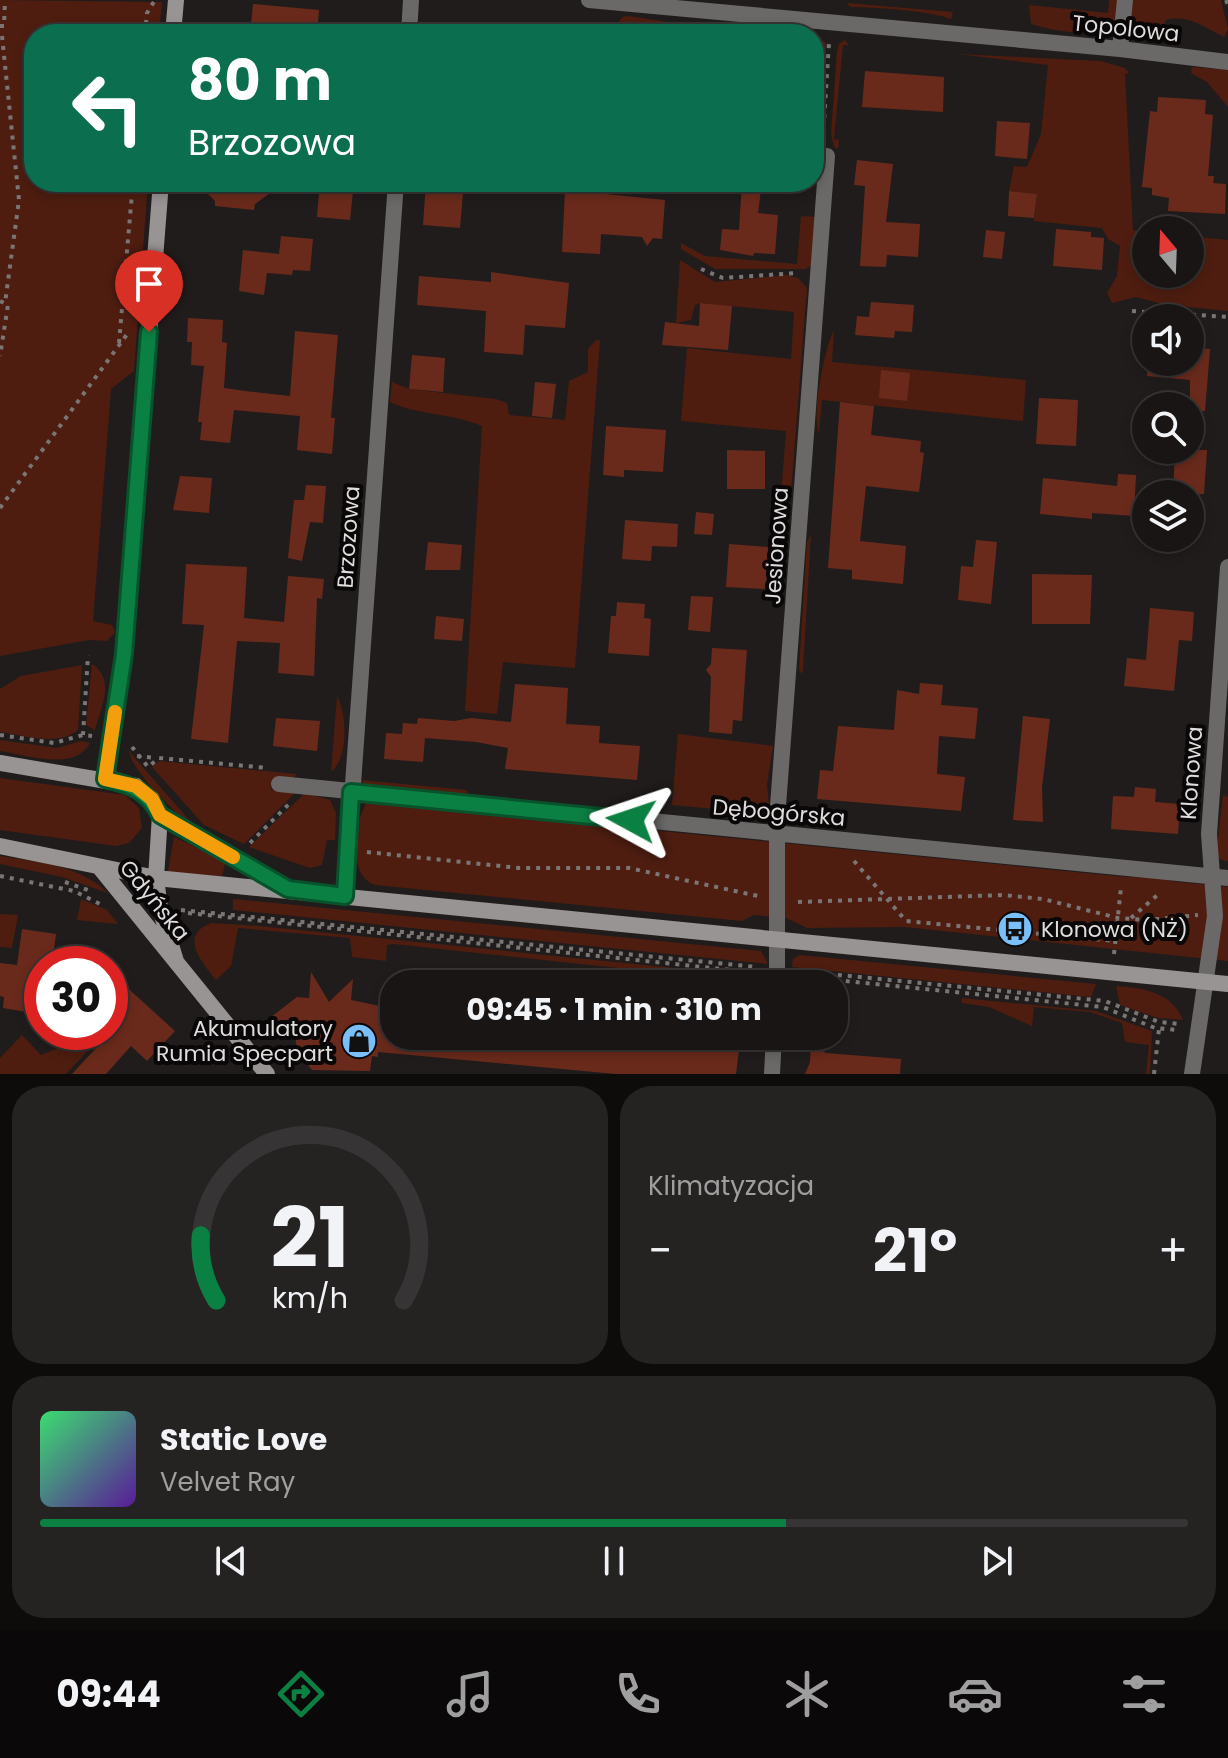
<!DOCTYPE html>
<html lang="pl">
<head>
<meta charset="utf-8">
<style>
	:root { --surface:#181514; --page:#252222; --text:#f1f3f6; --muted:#9f9fa0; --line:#363434; --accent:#0b8043 }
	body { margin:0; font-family:Poppins,sans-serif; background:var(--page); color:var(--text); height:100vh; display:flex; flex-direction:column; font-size:30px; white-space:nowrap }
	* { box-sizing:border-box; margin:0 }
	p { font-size:26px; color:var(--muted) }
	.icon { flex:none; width:44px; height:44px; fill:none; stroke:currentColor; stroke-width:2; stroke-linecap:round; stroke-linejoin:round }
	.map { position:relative; height:1074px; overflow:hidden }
	.side { display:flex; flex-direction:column; gap:12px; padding:12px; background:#0d0c0b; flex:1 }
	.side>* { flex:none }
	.hud { position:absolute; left:24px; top:24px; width:800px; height:168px; border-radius:32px; box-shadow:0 4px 12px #0003,0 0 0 2px var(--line); background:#0b6e4f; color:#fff; overflow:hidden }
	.needle { width:52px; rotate:341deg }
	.fabs { position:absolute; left:1132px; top:216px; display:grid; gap:16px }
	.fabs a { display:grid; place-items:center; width:72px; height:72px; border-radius:50%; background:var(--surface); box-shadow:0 4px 12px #0003,0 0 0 2px var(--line); font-size:40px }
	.speed { position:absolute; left:24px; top:946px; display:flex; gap:16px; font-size:40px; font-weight:700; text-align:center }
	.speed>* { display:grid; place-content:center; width:104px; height:104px; border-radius:50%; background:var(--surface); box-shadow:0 4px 12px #0003,0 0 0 2px var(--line); line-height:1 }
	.speed .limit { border:12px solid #d22; background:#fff; color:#111 }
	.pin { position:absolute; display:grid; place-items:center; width:68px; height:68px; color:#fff; margin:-82px -34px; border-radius:50% 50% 50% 0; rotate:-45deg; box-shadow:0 0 8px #0007 }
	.pin .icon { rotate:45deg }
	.me { position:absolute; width:88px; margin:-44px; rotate:275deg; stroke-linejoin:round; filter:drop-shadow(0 0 6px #0008) }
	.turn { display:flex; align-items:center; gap:28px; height:168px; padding:0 32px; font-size:36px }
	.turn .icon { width:104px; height:104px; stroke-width:2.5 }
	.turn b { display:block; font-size:56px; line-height:68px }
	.big { font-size:60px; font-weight:700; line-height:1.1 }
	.side .widget { flex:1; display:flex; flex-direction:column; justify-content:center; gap:12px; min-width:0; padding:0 28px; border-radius:32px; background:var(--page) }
	.side .dial { align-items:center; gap:0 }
	.dial svg { height:208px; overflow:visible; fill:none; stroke:var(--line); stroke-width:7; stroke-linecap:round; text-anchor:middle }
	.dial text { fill:var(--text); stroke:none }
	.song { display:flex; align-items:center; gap:24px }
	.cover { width:96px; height:96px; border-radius:12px; background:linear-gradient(135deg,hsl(140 70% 55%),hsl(270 70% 35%)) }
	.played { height:8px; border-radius:4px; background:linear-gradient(90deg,var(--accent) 65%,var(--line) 65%) }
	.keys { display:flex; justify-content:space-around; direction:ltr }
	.heat { display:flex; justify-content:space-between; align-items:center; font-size:44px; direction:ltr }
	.side .tiles { flex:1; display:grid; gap:12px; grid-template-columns:1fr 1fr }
	.widget:last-child { grid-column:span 2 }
	.trip { position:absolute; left:380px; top:970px; width:468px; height:80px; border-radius:32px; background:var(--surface); box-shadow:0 4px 12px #0003,0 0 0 2px var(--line); font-weight:700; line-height:80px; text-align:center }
	.dock { display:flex; height:128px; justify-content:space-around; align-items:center; background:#0a0808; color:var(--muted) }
	.dock .icon { width:56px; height:56px }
	.dock .selected { color:var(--accent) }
	.dock b { font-size:36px; color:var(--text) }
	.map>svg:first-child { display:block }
	.green { fill:#4e1d10 }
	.building { fill:#6a2a1b }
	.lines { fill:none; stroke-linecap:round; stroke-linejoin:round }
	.path { stroke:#7a7675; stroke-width:4; stroke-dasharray:4 6; stroke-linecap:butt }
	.street { stroke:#6b6868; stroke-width:16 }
	.secondary { stroke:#989493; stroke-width:16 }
	.route-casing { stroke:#07532c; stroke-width:20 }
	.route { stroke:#0b8043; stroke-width:14 }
	.slow { stroke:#f59e0b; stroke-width:14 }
	.labels { text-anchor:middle; stroke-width:8; stroke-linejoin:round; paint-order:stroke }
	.street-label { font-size:22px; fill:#dfdcdb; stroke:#090707 }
	.poi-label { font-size:22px; fill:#dfdcdb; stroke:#090707; text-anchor:start }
</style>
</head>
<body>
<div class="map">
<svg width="1228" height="1074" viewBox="0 0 1228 1074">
	<rect width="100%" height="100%" fill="#201c1b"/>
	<path class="green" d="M 0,0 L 162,2 L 159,34 L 34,34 L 34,182 L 148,182 L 134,371 L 111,389 L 93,621 L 112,625 L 115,632 L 107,641 L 89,640 L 0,656 Z
		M 1109,0 L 1118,0 C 1118,8 1118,18 1112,24 C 1096,40 1050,30 1031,24 L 1029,5 L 1108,13 Z
		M 1131,0 L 1221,0 L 1228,29 L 1224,37 C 1203,27 1190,14 1166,20 L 1161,32 L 1138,33 L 1130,21 Z
		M 847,3 L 953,12 L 951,19 C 932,11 873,7 850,7 Z
		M 628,16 L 696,26 L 814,34 L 736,34 L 619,22 L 622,17 Z
		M 814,34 L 826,43 L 821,120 L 816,128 L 823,43 L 814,42 Z
		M 845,40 L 849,45 L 843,45 L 834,139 L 839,140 L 838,149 L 834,147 L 831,134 L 837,51 L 839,44 Z
		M 957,54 L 1101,61 L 1125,68 L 1129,73 L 1125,74 L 1133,230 L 1146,232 L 1146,274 L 1190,274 L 1190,236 L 1228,240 L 1228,311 L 1167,305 L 1136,297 L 1112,303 L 1107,293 L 1117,276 L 1120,246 L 1108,239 L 1102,228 L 1034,221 L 1037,194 L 1009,191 L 1014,166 L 1027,167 L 1041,134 L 1048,65 Z
		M 1192,67 L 1228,70 L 1228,107 L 1207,82 L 1191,73 Z
		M 801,216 L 816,217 L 811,266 L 805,269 L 715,269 L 681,249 L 681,243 L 705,256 L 797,264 Z
		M 680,260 L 715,282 L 787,275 L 798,278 L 807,288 L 791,492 L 780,507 L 786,431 L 681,421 L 687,348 L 791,359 L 794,312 L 700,303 L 695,305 L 691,320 L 676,323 Z
		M 834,330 L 832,362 L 1026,380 L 1023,421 L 822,400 L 819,433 C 811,414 825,347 834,330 Z
		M 596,340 L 600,340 L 575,668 L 503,662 L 497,714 L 465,711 L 482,426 C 451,413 417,415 390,402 L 392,382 L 409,389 L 496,399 L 507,403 L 509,415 L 565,420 L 569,381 L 588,372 L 588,349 Z
		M 811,534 L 803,669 L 802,674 L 799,670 L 807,542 Z
		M 92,664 C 116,680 101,707 95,730 L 86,725 Z
		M 82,665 L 78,730 C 58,747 24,735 0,732 L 0,689 L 21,676 Z
		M 337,696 C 347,715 349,757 331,772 Z
		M 678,734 L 773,746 L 767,785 L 770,814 L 672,805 Z
		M 0,740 L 57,748 L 81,741 L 90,743 C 75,772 27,755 0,751 Z
		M 129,750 L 133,756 L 198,830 C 181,820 129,769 129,750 Z
		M 159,761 L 297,774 L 293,778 L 275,778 L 270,787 L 272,790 L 295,793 L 244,844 L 204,825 L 152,767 Z
		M 0,778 L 125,795 L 139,808 L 142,828 L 129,843 L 116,846 L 0,830 Z
		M 361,780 L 467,790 L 467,796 L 368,789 Z
		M 305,793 L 330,800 L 336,813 L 335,840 L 327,840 L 322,865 L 310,868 L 249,847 Z
		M 1223,795 L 1228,797 L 1228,861 L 1219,859 L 1217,847 Z
		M 367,802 L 1126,877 L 1171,878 L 1169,881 L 1228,887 L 1228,961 L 905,927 L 807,928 L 786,918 L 754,915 L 742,921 L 375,885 C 347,876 354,823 367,802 Z
		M 174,837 L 226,861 L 221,880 L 168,871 Z
		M 0,856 C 38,862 79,865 108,893 L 62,877 L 0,864 Z
		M 81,899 L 107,910 L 118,924 L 77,920 Z
		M 233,899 L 761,951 L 768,964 L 233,910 Z
		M 0,914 L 18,915 L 12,948 L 0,947 Z
		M 211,923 L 259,926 L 764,977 L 758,983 L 393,944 L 387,945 L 386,961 L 352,957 L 350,938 L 238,928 L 231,966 L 216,980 C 202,962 178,936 211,923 Z
		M 800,955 L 1096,984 L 1091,997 L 792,967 L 793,959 Z
		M 1116,986 C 1143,988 1172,992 1183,1020 L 1158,1018 L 1120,1005 Z
		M 962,998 L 1096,1011 L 1152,1031 L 1150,1074 L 1146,1074 L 1149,1045 L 1125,1042 L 1122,1023 L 1090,1012 L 1034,1007 L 1032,1026 L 989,1007 L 962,1003 Z
		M 73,1032 L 93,1032 L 100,1038 L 66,1074 L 0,1074 L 0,1058 L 22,1035 L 41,1055 L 63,1046 Z"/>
	<path class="building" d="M 253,4 L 319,10 L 317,34 L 250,34 Z
		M 865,71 L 944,77 L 943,112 L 862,107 Z
		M 1158,97 L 1206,100 L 1205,114 L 1213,115 L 1208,176 L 1214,176 L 1213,183 L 1226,184 L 1225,214 L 1168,211 L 1169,198 L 1152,195 L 1152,188 L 1142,187 L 1150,111 L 1157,112 Z
		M 997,121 L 1030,123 L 1027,159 L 995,156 Z
		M 857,160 L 893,164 L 886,222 L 920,224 L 918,257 L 887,255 L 886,267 L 860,266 L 865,186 L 854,185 Z
		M 221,182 L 251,182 L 250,189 L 273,191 L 255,204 L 254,210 L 215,206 L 215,201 L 199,185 L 220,186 Z
		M 320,182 L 354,182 L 350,220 L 317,217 Z
		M 426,182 L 464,182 L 460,228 L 423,225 Z
		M 742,182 L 762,182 L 758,213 L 778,215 L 775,254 L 754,253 L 753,256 L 720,250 L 722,229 L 739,230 Z
		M 565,190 L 665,200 L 662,239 L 653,238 L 647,246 L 642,237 L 601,234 L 600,254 L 562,252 Z
		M 1009,191 L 1037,194 L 1034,218 L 1008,216 Z
		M 1056,229 L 1091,232 L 1091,237 L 1104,238 L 1102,270 L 1053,266 Z
		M 986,230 L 1005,232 L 1002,259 L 983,257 Z
		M 281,236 L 313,239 L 310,271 L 293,270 L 292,275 L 267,273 L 264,295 L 239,291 L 243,250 L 279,254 Z
		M 491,272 L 569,283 L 565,328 L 525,325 L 523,355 L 484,352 L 486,311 L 417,305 L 419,276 L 491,282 Z
		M 871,302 L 914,305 L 912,332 L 895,331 L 894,338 L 855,335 L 857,316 L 869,317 Z
		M 700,303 L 732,306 L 728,350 L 662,345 L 665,322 L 699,326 Z
		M 188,318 L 223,320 L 222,342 L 227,343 L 224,388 L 245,391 L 290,396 L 295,331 L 338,335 L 331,418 L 335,418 L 332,454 L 297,450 L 300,416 L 234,410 L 230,443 L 200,440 L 202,422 L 198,422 L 204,366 L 191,365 L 192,342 L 187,342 Z
		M 1190,347 L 1210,349 L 1205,411 L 1190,411 L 1190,380 L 1147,376 L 1148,362 L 1190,362 Z
		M 412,355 L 445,358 L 443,392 L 409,389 Z
		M 881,370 L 910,373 L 907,401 L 879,398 Z
		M 535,382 L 556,384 L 552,418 L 532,416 Z
		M 1039,398 L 1078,400 L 1076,446 L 1036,444 Z
		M 840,402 L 874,406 L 871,435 L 921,441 L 920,452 L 924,453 L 919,492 L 866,486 L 860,541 L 906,546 L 903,584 L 852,579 L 852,570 L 828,568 Z
		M 606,426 L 666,430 L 663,472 L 624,470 L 624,477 L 603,475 Z
		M 727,450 L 765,451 L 765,489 L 727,489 Z
		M 1175,450 L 1207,450 L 1204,494 L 1173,494 Z
		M 1118,474 L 1136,475 L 1134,516 L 1092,513 L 1092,519 L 1040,514 L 1043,478 L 1117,486 Z
		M 180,476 L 212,478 L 209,513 L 173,510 Z
		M 306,485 L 326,486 L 323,523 L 310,522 L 302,561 L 288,558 L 294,500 L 304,500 Z
		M 696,512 L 714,514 L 712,535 L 694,534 Z
		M 625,520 L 678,524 L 677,547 L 652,546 L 651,561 L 622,559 Z
		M 976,540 L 997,542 L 991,604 L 958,600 L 961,566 L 973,567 Z
		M 428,542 L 462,545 L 460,570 L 425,570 Z
		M 729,544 L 768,547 L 766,589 L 726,587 Z
		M 186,564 L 247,567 L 244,618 L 284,622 L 288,576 L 324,579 L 322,599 L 317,598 L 314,676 L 278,673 L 280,643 L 237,641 L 228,743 L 191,739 L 204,625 L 182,624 Z
		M 1032,574 L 1092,575 L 1090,624 L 1032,624 Z
		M 691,596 L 713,597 L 710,632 L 688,630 Z
		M 617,602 L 645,604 L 644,618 L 651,619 L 649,656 L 608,653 L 611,616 L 616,616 Z
		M 1150,608 L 1194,612 L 1192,641 L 1179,640 L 1174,691 L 1124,686 L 1127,658 L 1146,660 Z
		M 436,616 L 464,619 L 462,641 L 434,639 Z
		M 712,648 L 747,650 L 742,721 L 733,720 L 732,734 L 709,732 L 711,677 L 706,670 L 711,664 Z
		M 920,683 L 943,685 L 941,705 L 978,708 L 975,739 L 939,736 L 937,774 L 965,777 L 961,811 L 817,799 L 820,770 L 833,771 L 838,726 L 894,730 L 897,690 L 919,694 Z
		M 515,684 L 568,688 L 566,724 L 600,726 L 599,743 L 640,746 L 637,780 L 505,769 L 508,748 L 476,742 L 425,738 L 423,762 L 384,759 L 386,733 L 402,734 L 403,723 L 417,724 L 418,718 L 454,721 L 471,718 L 511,722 Z
		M 1023,716 L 1050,719 L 1042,788 L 1043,822 L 1013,820 Z
		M 276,718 L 320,721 L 317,751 L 273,746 Z
		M 1135,787 L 1156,789 L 1155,802 L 1180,804 L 1178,834 L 1111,829 L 1113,796 L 1134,797 Z
		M 22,929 L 56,934 L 52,964 L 42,964 L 42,1026 L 27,1012 L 3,1008 L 4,997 L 0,996 L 0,963 L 17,965 Z
		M 110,972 L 175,1031 L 147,1061 L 131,1046 L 106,1074 L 72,1074 L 110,1033 Z
		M 311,972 L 329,1002 L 353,979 L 351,1000 L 394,1009 L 394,1036 L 663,1036 L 695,1039 L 739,1050 L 736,1074 L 616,1074 L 378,1052 L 378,1057 L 372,1056 L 370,1071 L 312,1070 L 297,1051 L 295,1036 L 283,1035 L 271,1017 L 297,997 L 309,998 Z
		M 811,1043 L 826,1053 L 901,1059 L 900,1074 L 805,1074 L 810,1062 Z"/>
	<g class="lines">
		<path class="path" d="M 1226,0 L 1228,5
			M 0,26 L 4,26 L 5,0
			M 145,34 L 147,13 L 155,0
			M 2,36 L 19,200 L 5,303
			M 823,138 L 829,43
			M 701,269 L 723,278 L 797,273
			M 0,301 L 8,305 L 0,356
			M 1132,311 L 1228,317
			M 119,343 L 133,182
			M 0,508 L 128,333
			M 0,735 L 54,743 L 83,735 L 92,736
			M 83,735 L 88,655
			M 132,747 L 148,767 L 159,758 L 268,768
			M 137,756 L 156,758
			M 250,843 L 289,804
			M 367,852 L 519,868 L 629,868 L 758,896
			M 854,861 L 906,921 L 1115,941
			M 0,876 L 74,891 L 102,905
			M 65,882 L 91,891
			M 798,902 L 1003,895 L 1043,899 L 1118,918 L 1148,920 L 1198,915
			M 181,910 L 757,967
			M 188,913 L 760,973
			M 1131,918 L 1161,892
			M 1114,954 L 1121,887
			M 798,971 L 1105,1001 L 1159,1022 L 1179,1024
			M 796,976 L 1103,1007 L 1155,1028 L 1178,1030
			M 1154,1074 L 1159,1029"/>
		<path class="street" d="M 589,0 L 1120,49 L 1228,62
			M 409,34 L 411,0
			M 1120,49 L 1125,0
			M 279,784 L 1228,878
			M 345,896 L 396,182
			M 777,984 L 777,819 L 827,156
			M 772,1074 L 774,1036
			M 1192,1074 L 1215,916 L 1209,834 L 1228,567"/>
		<path class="secondary" d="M 173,34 L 176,0
			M 0,763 L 136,786 L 152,799 L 160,815 L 156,878 L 160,909 L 176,961
			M 105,779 L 124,654 L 161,182
			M 160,815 L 284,887
			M 0,846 L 156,878 L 1228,984
			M 100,868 L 267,1074"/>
	</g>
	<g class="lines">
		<defs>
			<path id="route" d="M 149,332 L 124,654 L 105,779 C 132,785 147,790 160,815 L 288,889 L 345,896 L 351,792 L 631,820"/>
		</defs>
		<use href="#route" class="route-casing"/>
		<use href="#route" class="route"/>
		<path class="slow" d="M 115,712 L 105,779 L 136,786 L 152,799 L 160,815 L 233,857"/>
	</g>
	<defs>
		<symbol id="bus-disc" viewBox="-11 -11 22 22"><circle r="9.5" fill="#7abff8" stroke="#090707"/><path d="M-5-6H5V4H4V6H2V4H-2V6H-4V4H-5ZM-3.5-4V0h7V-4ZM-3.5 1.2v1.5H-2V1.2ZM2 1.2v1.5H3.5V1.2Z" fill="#111"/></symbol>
		<symbol id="shop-disc" viewBox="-11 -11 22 22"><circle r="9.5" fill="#7abff8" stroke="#090707"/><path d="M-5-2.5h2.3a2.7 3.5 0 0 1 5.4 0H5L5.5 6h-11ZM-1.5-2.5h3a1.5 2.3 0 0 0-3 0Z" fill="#111"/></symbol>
	</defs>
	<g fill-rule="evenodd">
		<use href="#bus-disc" x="995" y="909" width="40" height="40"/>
		<use href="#shop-disc" x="339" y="1021" width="40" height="40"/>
	</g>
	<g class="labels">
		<g class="street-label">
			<text transform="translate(1126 28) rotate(6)" y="8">Topolowa</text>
			<text transform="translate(348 537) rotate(-86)" y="8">Brzozowa</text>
			<text transform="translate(776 546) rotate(-86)" y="8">Jesionowa</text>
			<text transform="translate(1191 773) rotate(-86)" y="8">Klonowa</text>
			<text transform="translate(779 812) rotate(5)" y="8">Dębogórska</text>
			<text transform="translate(155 900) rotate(51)" y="8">Gdyńska</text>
		</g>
		<g class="poi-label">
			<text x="1041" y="937">Klonowa (NŻ)</text>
			<text x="333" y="1036" text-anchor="end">Akumulatory<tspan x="333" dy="25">Rumia Specpart</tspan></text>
		</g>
	</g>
</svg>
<div class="fabs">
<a><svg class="needle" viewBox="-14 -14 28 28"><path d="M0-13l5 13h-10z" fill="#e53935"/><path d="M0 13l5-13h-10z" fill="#9f9fa0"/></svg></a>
<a><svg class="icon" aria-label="sound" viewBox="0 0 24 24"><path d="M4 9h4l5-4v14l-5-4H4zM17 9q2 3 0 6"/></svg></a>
<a><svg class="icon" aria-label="search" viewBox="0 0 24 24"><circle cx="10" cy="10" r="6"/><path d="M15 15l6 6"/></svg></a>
<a><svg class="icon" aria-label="layers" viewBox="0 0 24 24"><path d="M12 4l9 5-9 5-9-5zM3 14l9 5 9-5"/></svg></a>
</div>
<div class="speed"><div class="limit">30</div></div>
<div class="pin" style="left:149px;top:332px;background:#d93025"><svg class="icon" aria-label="arrive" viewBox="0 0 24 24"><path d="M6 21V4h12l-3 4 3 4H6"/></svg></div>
<svg class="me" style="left:631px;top:820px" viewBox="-20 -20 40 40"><path d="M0-17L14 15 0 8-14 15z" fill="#0b8043" stroke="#fff" stroke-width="4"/></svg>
<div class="trip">09:45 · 1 min · 310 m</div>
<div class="hud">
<div class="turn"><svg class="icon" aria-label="left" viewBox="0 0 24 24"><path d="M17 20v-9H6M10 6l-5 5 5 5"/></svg><div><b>80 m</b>Brzozowa</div></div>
</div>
</div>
<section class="side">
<div class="tiles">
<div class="widget dial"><svg viewBox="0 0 100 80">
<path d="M14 69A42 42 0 1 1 86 69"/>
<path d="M14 69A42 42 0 0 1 8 44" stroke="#0b8043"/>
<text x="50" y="56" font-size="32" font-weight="700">21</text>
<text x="50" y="72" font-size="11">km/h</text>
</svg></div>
<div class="widget"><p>Klimatyzacja</p>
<div class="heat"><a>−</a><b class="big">21°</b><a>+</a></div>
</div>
<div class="widget">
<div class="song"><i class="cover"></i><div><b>Static Love</b><p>Velvet Ray</p></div></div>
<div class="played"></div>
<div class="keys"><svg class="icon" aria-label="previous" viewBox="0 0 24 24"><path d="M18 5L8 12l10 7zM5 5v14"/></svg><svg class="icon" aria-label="pause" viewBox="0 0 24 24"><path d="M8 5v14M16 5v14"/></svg><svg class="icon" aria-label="next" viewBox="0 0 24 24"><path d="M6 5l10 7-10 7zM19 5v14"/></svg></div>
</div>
</div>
</section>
<nav class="dock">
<b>09:44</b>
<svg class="icon selected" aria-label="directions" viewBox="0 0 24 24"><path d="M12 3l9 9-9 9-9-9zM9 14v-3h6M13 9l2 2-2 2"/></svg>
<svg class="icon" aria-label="music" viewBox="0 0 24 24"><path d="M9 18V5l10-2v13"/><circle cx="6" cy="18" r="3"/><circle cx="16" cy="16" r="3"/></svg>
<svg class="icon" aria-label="phone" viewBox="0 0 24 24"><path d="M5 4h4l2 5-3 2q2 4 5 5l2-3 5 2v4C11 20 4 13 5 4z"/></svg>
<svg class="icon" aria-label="climate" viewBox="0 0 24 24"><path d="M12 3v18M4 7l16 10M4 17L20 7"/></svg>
<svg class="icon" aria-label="car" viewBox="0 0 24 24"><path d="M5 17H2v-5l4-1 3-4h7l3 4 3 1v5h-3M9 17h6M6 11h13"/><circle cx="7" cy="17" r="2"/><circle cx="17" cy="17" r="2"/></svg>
<svg class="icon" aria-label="filters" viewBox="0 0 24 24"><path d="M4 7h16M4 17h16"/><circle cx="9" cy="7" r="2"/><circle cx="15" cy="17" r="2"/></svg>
</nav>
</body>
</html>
